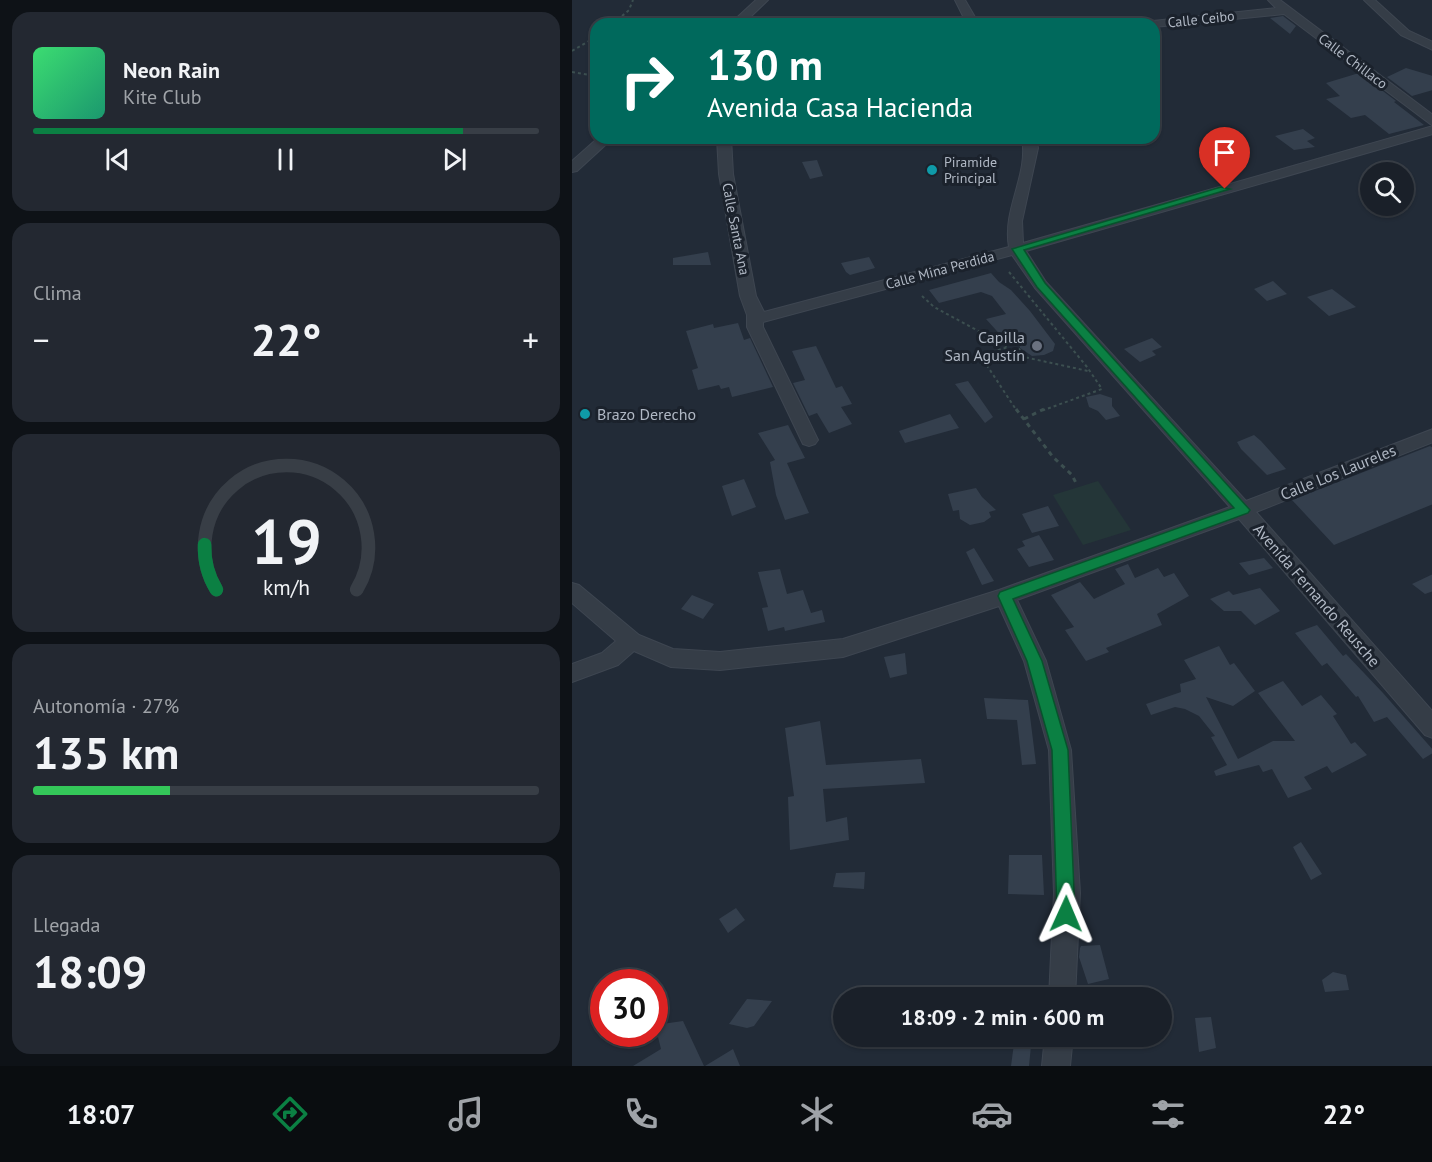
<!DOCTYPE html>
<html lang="es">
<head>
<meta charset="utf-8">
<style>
	:root { --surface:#1a2029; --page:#232831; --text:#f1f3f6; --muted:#9fa3a8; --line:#383e46; --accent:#0b8043 }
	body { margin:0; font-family:"PT Sans",sans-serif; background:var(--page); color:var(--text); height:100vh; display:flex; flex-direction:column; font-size:22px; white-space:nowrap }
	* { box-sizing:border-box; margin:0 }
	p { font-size:20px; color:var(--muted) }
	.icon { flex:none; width:33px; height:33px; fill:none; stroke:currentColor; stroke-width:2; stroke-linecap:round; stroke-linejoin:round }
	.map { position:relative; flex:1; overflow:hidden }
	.details { display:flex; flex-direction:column; gap:12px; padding:12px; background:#0e1217; width:572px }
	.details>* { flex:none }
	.banner { position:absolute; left:18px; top:18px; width:570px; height:126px; border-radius:18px; box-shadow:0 2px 4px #0004,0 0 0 2px var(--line); background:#00695c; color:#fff; overflow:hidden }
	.buttons { position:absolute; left:788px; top:162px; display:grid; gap:12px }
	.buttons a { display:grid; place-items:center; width:54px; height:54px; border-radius:50%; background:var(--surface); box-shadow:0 2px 4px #0004,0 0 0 2px var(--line); font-size:30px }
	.speed { position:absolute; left:18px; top:969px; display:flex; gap:12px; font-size:30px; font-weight:700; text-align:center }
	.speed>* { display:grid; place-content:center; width:78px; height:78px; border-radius:50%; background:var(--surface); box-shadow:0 2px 4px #0004,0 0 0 2px var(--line); line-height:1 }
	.speed .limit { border:9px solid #d22; background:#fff; color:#111 }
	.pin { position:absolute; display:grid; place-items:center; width:51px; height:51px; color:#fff; margin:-62px -26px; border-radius:50% 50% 50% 0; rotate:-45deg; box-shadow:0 0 6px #0007 }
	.pin .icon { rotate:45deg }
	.me { position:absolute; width:66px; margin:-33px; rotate:1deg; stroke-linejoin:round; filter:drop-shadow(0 0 4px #0008) }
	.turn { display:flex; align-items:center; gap:21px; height:126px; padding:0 18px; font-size:27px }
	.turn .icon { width:78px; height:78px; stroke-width:2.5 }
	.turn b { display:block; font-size:42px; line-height:51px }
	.big { font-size:45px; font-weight:600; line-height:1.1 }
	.details .tile { flex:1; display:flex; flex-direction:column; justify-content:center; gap:9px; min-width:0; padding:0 21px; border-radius:18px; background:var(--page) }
	.details .dial { align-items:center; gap:0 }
	.dial svg { height:156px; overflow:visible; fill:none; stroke:var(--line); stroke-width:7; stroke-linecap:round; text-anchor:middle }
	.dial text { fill:var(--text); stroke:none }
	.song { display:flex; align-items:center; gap:18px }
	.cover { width:72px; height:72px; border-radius:9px; background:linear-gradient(135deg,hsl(140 70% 55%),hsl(160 70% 35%)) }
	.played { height:6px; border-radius:3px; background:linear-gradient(90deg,var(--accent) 85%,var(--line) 85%) }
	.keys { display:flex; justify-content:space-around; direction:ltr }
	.heat { display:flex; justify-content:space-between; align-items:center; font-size:33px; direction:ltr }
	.charge { height:9px; border-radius:4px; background:linear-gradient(90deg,#34c759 27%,var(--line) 0) }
	.trip { position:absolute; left:261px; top:987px; width:339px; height:60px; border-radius:30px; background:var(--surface); box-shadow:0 2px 4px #0004,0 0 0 2px var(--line); font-weight:600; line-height:60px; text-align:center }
	.tabs { display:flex; height:96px; justify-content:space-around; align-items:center; background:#0a0d10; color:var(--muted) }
	.tabs .icon { width:42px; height:42px }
	.tabs .active { color:var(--accent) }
	.tabs b { font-size:27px; color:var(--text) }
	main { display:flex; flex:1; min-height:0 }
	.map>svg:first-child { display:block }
	.green { fill:#243638 }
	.building { fill:#343f4d }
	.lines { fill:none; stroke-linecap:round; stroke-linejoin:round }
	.minor-casing { stroke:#3e4651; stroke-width:2 }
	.path-far1 { stroke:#3c4f50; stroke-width:2; stroke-dasharray:3 3; stroke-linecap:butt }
	.path { stroke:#3c4f50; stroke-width:3; stroke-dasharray:4.5 4.5; stroke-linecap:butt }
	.minor { fill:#353d47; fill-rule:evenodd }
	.route { fill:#0b8043; stroke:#07532c; stroke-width:1.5 }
	.culture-dot { fill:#0f9aa8; stroke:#1b222c; stroke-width:2 }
	.worship-dot { fill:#6b7280; stroke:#1b222c; stroke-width:2 }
	.labels { text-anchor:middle; stroke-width:6; stroke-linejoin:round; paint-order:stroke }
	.far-street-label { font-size:14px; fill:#b0b8c4; stroke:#1b222c }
	.far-poi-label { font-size:14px; fill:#b0b8c4; stroke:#1b222c; text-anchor:start }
	.poi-label { font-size:16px; fill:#b0b8c4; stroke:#1b222c; text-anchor:end }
	.street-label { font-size:16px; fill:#b0b8c4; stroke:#1b222c }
</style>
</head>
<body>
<main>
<section class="details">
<div class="tile">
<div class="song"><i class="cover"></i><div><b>Neon Rain</b><p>Kite Club</p></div></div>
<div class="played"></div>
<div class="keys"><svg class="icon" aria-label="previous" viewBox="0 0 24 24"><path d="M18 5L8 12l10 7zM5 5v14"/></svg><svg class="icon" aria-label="pause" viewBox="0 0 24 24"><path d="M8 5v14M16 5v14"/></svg><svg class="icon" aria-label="next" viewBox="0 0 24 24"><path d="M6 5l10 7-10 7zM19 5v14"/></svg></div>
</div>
<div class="tile"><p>Clima</p>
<div class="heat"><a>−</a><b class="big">22°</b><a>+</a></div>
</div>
<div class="tile dial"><svg viewBox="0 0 100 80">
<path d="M14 69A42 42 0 1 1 86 69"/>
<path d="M14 69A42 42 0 0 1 8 46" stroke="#0b8043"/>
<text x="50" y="56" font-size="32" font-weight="700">19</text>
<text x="50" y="72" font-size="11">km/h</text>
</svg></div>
<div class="tile"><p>Autonomía · 27%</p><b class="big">135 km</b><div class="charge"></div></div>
<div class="tile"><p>Llegada</p><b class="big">18:09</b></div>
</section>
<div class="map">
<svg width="861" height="1066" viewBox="0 0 861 1066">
	<rect width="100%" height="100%" fill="#222b37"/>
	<path class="green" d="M 526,481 L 559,530 L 511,545 L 481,495 Z"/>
	<path class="building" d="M 711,16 L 724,26 L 718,34 L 698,18 Z
		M 834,68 L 861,76 L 861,90 L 840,96 L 815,77 Z
		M 787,73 L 824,101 L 822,102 L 852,125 L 817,134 L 793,115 L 779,118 L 754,99 L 768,96 L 754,83 Z
		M 731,129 L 743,138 L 735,141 L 743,147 L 722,150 L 703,136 Z
		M 245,160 L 251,176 L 238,179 L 230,162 Z
		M 136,252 L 139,265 L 101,265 L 101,258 Z
		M 297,257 L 303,268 L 278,275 L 274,272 L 269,263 Z
		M 419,273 L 427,282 L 439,290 L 458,311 L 483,344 L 481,351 L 472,355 L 460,356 L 448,348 L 447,335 L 433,340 L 414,319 L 434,314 L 420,296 L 409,292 L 367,303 L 357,290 Z
		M 701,281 L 715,294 L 695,301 L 682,289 Z
		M 760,289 L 784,307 L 757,316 L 735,297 Z
		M 166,323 L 172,340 L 178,338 L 201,387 L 160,397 L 157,387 L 149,389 L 147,385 L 126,390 L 120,370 L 126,368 L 114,331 L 141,324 L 142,328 Z
		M 580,338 L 590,347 L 580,351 L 584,355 L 568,362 L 552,349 Z
		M 244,346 L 264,388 L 270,386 L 280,404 L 269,407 L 280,424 L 257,433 L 245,413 L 237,416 L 221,383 L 233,380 L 220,351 Z
		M 396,381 L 421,417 L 413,423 L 383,384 Z
		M 528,394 L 540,398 L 540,406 L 548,416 L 534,420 L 526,411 L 517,407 L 514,397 Z
		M 378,414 L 387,428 L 333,443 L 327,431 Z
		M 216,425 L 233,458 L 215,463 L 237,513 L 213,520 L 204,495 L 198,462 L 203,460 L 186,433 Z
		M 682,435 L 689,441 L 714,469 L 695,475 L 669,449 L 665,442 Z
		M 858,446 L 861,448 L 861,504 L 762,545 L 720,500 Z
		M 172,479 L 184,507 L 160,516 L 150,486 Z
		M 404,488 L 410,497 L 424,510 L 417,512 L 419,517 L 412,522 L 398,525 L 388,519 L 387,510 L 381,511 L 376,494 Z
		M 476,506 L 487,526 L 460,533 L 450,514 Z
		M 467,535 L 482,560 L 457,567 L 445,549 L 453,546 L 450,541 Z
		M 402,548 L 422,581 L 410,585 L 394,552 Z
		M 692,558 L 701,568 L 677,575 L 667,563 Z
		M 556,564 L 563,578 L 586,568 L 592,577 L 602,573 L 617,596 L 585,614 L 590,625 L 534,648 L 537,652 L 514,661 L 493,630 L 502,627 L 479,595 L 508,582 L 522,599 L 553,584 L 543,569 Z
		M 208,569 L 215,594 L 231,590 L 239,613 L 250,610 L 253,622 L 213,631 L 212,627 L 196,631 L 190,608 L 196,607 L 186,572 Z
		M 861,574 L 861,591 L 853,594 L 840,584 Z
		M 688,588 L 708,611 L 683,625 L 669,611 L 652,611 L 638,599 L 657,591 L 661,595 Z
		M 120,595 L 142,604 L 131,619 L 109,609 Z
		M 745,625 L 771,656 L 774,654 L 811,693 L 861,750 L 861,753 L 851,759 L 815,717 L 802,722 L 786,696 L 784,697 L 755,663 L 750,666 L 723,633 Z
		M 647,646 L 658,665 L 662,663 L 683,691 L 661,706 L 634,697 L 666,759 L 701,741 L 723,741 L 686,693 L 711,681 L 730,706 L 749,695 L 765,714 L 761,716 L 779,744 L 783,742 L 795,755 L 760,773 L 755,766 L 732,777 L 740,789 L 716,798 L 700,769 L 691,772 L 687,765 L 644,776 L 642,771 L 655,765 L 639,737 L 643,736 L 627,716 L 613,709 L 603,707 L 579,715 L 574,704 L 609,692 L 608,684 L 624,679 L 612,660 Z
		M 333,653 L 335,674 L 318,678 L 312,657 Z
		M 412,698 L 456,700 L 464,764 L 450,765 L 445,720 L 415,719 Z
		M 248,721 L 254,765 L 349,759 L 353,783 L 251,789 L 254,822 L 275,817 L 277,840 L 218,850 L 216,797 L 222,796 L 213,728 Z
		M 729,842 L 750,874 L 739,880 L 721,847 Z
		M 437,855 L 470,855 L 472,895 L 436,894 Z
		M 293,872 L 292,889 L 261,887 L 264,873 Z
		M 164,908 L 173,920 L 156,933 L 147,919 Z
		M 528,945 L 537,979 L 516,984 L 507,957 L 508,948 L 509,946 Z
		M 761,972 L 774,975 L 777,990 L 753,992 L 750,980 Z
		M 175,999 L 200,1001 L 182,1026 L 175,1028 L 157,1024 Z
		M 639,1017 L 644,1048 L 627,1052 L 623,1018 Z
		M 111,1021 L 132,1066 L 61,1066 L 89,1049 L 83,1025 Z
		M 443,1036 L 460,1036 L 457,1066 L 439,1066 Z
		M 161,1049 L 168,1066 L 133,1066 Z"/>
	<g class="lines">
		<defs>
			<path id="minor" d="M 184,0 L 196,0 L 171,24 L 158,24 Z
				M 383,0 L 393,0 L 407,24 L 395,24 Z
				M 696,0 L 708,0 L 861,115 L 861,126 L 712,14 L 582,27 L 582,24 L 575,24 L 581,21 L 704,8 Z
				M 792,0 L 803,0 L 837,31 L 861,42 L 861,50 L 829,35 Z
				M 861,126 L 861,134 L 454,251 L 474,282 L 674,501 L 861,429 L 861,442 L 684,512 L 861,712 L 861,738 L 853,735 L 667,519 L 445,600 L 474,661 L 499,750 L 508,893 L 503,998 L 477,998 L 482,893 L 477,750 L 452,661 L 427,606 L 271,657 L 148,670 L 99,667 L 62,651 L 46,665 L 0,682 L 0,664 L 30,653 L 44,641 L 0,603 L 0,583 L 7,585 L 67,635 L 101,649 L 148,652 L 271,639 L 427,590 L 658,507 L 463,288 L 440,255 L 191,322 L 191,327 L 246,440 L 243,444 L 237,446 L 231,444 L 175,327 L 175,315 L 168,296 L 147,174 L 145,138 L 159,138 L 161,174 L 184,296 L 192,312 L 437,247 C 430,209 457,175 450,138 L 464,138 L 466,148 L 450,221 L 451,243 Z
				M 26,138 L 41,138 L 5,171 L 0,172 L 0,161 Z
				M 473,1036 L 501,1036 L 498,1066 L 470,1066 Z"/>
		</defs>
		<use href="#minor" class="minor-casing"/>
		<path class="path-far1" d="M 41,24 L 57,10 L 61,0
			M 0,51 L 24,37
			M 0,72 L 24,76
			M 437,272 L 515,367 L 530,389 L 469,411
			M 350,296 L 362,307 L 436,347 L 413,354 L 410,358 L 445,411
			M 451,338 L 446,347 L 452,357 L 516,371"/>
		<path class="path" d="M 444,409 L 481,457 L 500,475 L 504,483
			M 452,419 L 472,409"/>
		<use href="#minor" class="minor"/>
	</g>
	<path class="route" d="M 649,187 L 658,189 L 452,250 L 473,283 L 678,510 L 676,513 L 441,599 L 470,661 L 496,750 L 503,914 L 500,920 L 494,923 L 487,920 L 485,914 L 480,750 L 455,661 L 426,596 L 428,592 L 662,508 L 465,287 L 440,249 Z"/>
	<g class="culture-dot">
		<circle cx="360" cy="170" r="6"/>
		<circle cx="13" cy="414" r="6"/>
	</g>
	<circle class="worship-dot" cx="465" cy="346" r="6"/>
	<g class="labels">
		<g class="far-street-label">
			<text transform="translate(629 19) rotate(-6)" y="5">Calle Ceibo</text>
			<text transform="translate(781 61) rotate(37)" y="5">Calle Chillaco</text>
			<text transform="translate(164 229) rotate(79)" y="5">Calle Santa Ana</text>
			<text transform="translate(368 270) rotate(-15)" y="5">Calle Mina Perdida</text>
		</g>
		<g class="far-poi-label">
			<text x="372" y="167">Piramide<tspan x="372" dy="16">Principal</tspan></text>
		</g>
		<g class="poi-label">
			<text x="453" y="343">Capilla<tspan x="453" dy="18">San Agustín</tspan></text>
			<text x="25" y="420" text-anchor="start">Brazo Derecho</text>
		</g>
		<g class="street-label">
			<text transform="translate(766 472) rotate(-22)" y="6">Calle Los Laureles</text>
			<text transform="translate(745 595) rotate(49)" y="6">Avenida Fernando Reusche</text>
		</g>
	</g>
</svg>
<div class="buttons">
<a><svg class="icon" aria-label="search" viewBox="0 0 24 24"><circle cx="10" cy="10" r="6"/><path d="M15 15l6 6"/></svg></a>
</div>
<div class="speed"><div class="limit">30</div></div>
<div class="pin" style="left:653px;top:189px;background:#d93025"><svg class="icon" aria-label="arrive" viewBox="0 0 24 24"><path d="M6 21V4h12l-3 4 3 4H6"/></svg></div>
<svg class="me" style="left:494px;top:914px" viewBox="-20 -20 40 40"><path d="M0-17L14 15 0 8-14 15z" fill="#0b8043" stroke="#fff" stroke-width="4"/></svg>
<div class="trip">18:09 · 2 min · 600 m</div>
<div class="banner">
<div class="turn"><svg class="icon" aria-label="right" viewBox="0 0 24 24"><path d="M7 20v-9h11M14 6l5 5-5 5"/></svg><div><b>130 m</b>Avenida Casa Hacienda</div></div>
</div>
</div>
</main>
<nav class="tabs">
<b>18:07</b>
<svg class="icon active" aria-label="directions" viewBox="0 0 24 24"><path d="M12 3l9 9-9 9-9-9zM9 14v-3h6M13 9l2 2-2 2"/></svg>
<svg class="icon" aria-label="music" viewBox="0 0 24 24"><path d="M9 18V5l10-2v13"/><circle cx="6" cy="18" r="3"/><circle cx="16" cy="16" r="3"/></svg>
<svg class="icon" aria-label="phone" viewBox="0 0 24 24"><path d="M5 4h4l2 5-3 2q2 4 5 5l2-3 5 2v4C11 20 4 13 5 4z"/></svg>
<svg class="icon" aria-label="climate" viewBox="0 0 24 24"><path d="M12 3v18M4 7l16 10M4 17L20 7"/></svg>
<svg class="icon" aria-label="car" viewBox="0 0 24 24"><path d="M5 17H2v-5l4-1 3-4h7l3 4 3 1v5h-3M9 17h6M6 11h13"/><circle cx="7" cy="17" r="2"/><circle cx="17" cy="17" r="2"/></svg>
<svg class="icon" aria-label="filters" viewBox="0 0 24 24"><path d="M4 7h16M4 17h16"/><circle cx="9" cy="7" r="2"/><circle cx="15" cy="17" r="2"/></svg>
<b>22°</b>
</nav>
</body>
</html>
